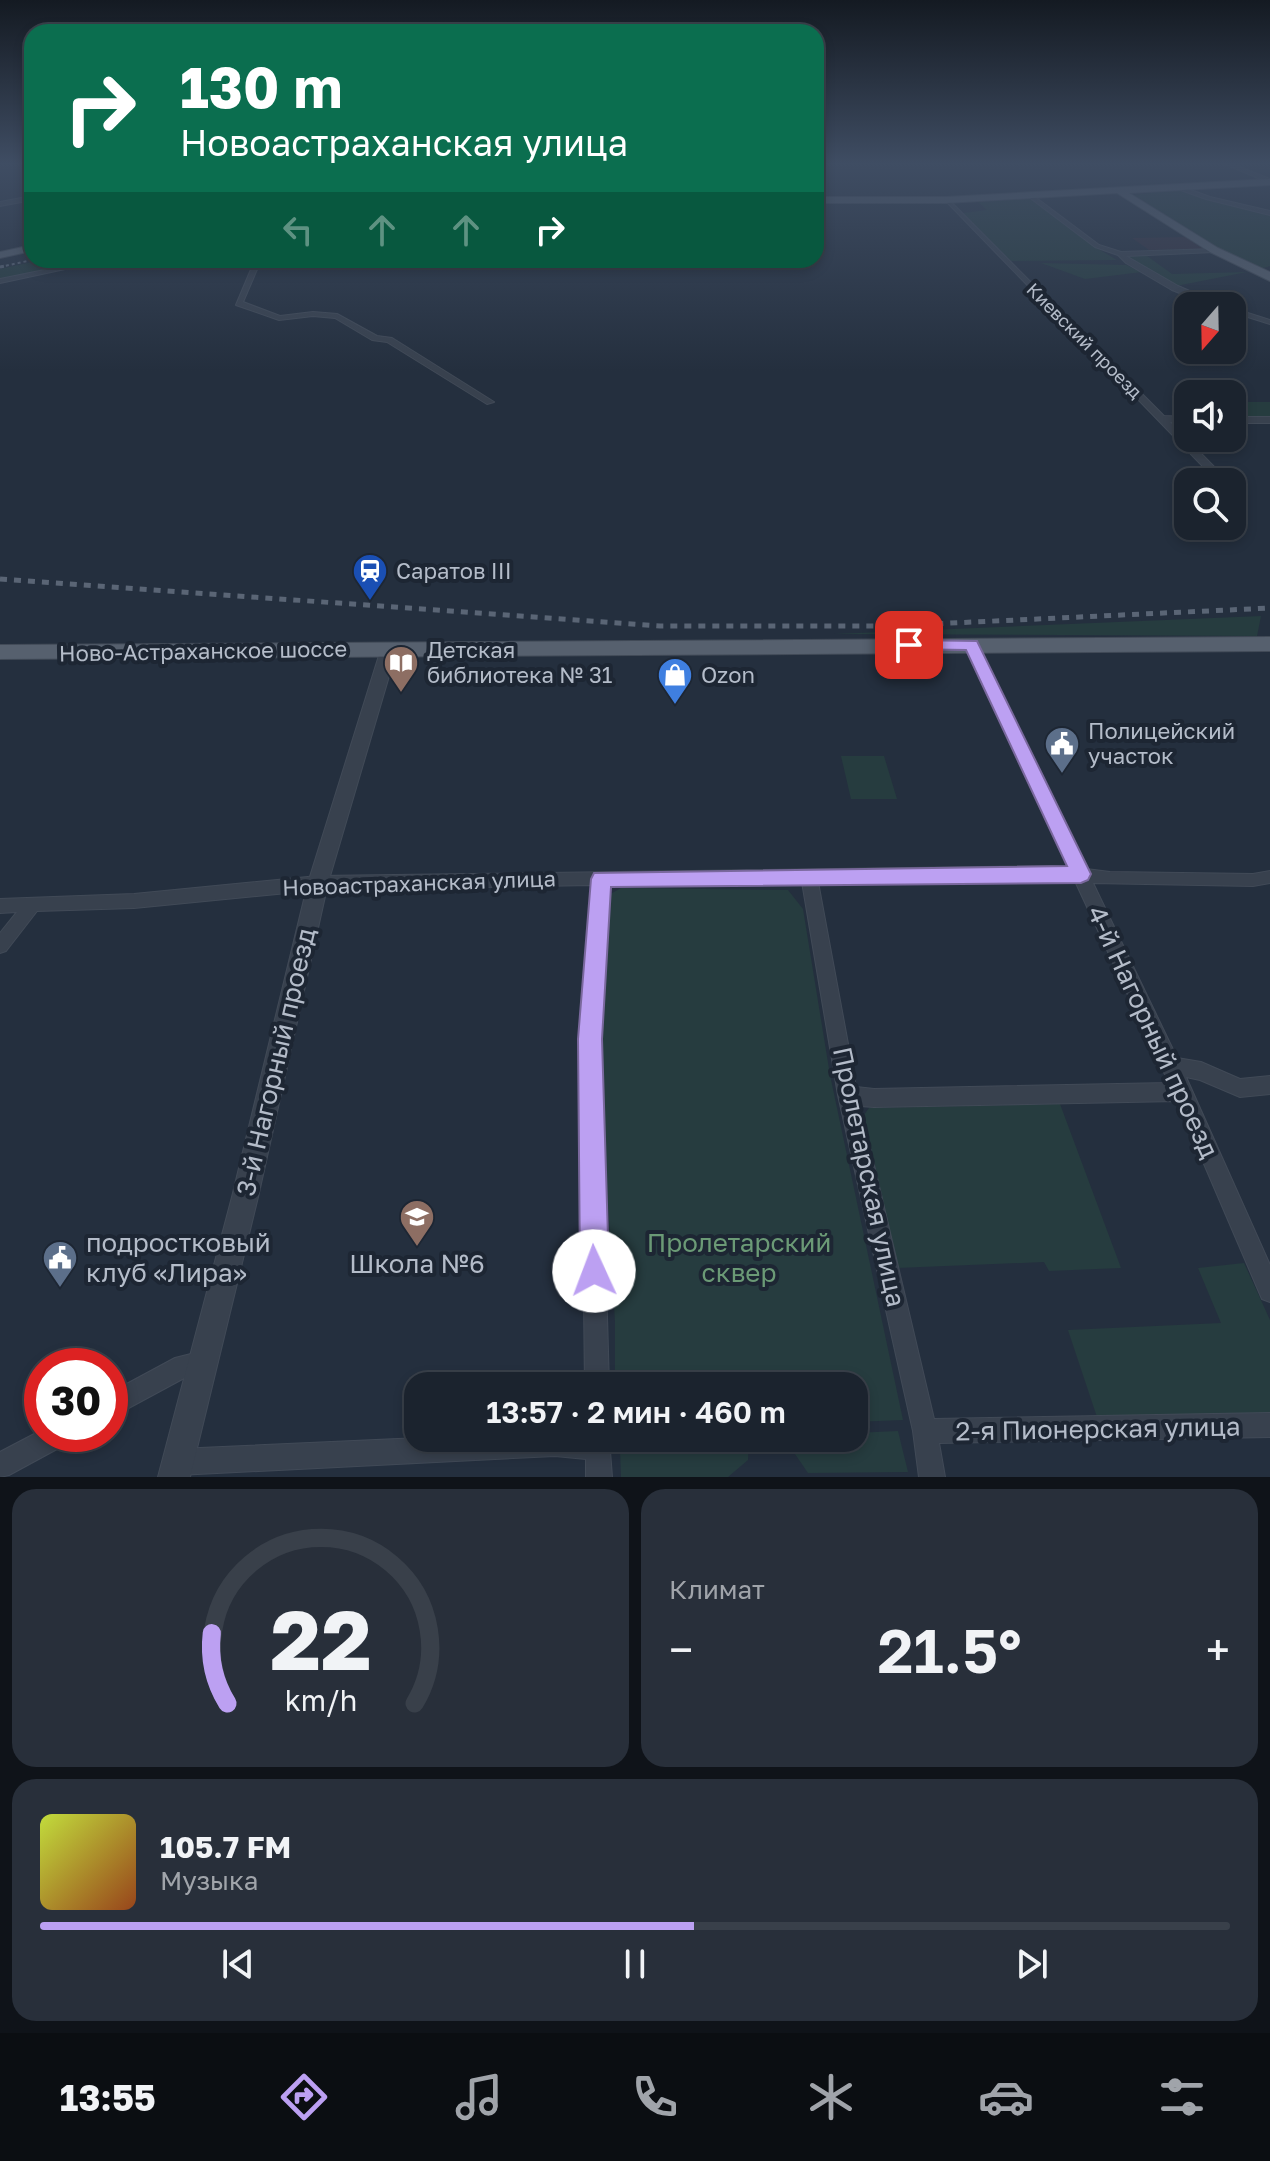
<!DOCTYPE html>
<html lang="ru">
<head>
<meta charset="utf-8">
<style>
	:root { --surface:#1b232e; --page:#282f3a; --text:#f1f3f6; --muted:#a0a4aa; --line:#39404a; --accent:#bca0f2 }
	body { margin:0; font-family:"Golos Text",sans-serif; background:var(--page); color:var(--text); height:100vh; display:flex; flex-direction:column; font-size:30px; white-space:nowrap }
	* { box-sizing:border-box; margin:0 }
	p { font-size:26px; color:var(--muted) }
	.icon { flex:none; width:44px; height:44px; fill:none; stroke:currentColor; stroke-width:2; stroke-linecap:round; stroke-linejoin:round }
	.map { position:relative; height:1477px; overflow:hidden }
	.details { display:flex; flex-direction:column; gap:12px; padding:12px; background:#0f1319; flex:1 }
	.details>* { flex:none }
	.guide { position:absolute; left:24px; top:24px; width:800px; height:244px; border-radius:24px; box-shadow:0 4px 12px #0003,0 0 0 2px var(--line); background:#0b6e4f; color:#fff; overflow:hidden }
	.needle { width:52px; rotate:200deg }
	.controls { position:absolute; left:1174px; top:292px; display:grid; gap:16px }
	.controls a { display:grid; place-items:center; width:72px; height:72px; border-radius:16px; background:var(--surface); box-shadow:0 4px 12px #0003,0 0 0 2px var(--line); font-size:40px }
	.speed { position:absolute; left:24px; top:1348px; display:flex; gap:16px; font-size:40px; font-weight:700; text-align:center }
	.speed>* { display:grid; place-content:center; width:104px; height:104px; border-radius:50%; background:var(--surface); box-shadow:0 4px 12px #0003,0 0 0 2px var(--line); line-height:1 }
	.speed .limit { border:12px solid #d22; background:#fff; color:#111 }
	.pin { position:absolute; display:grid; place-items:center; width:68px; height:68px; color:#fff; margin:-34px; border-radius:16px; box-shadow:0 4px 12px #0006 }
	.me { position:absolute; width:88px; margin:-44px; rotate:358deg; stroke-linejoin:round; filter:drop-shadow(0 0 6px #0008) }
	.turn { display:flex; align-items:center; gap:28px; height:168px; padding:0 24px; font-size:36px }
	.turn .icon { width:104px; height:104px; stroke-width:2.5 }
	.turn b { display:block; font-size:56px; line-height:68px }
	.lanes { display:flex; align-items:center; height:76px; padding:0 24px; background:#0003; justify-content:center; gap:40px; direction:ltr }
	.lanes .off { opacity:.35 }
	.big { font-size:60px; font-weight:600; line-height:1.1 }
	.details .widget { flex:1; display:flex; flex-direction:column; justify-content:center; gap:12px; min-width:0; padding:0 28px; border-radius:24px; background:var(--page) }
	.details .dial { align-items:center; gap:0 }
	.dial svg { height:208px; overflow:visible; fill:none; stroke:var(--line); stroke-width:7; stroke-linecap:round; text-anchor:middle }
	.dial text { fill:var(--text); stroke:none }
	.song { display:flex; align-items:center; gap:24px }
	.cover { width:96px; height:96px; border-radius:12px; background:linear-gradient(135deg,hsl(70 70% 55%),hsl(20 70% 35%)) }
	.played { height:8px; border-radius:4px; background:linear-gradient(90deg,var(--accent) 55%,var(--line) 55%) }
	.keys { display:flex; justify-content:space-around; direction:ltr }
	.heat { display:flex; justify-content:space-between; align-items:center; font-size:44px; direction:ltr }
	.details .tiles { flex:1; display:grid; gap:12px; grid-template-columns:1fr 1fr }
	.widget:last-child { grid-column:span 2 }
	.trip { position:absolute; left:404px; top:1372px; width:464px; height:80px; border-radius:24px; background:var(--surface); box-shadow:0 4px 12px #0003,0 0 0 2px var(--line); font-weight:600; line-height:80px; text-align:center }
	.tab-bar { display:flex; height:128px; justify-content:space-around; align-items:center; background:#0b0e12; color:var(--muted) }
	.tab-bar .icon { width:56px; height:56px }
	.tab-bar .selected { color:var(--accent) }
	.tab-bar b { font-size:36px; color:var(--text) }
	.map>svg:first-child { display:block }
	.medical { fill:#32303f }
	.green { fill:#263c3f }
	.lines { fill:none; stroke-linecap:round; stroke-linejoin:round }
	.minor-casing { stroke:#414a57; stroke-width:2 }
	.tertiary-casing { stroke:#414a57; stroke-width:2 }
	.primary-casing { stroke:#414a57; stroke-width:2 }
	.minor { fill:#38414e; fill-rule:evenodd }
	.tertiary { fill:#38414e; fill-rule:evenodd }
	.primary { fill:#56606e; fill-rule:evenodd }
	.rail-far2 { stroke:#5a6575; stroke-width:2; stroke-dasharray:3 3; stroke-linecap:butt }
	.rail-far1 { stroke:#5a6575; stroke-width:3; stroke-dasharray:4 4; stroke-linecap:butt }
	.rail { stroke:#5a6575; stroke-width:5; stroke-dasharray:7 7; stroke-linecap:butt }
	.route { fill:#bca0f2; stroke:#7a689d; stroke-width:2 }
	.labels { text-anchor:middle; stroke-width:8; stroke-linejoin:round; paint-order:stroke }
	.far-street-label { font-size:18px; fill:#b4bcc9; stroke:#1d2633 }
	.poi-label { font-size:22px; fill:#b4bcc9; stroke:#1d2633; text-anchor:start }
	.street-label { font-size:22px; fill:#b4bcc9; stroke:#1d2633 }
	.near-street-label { font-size:26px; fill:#b4bcc9; stroke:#1d2633 }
	.near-poi-label { font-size:26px; fill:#b4bcc9; stroke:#1d2633; text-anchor:start }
	.near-park-label { font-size:26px; fill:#6b9a76; stroke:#1d2633 }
</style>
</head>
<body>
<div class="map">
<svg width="1270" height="1477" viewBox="0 0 1270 1477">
	<rect width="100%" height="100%" fill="#242f3e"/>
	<path class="medical" d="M 1186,237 L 1203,249 L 1149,250 L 1132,238 Z"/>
	<path class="green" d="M 1177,190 L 1270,214 L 1270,266 L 1257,270 L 1240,261 L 1134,195 Z
		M 1026,199 L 1035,200 L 1095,247 L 1117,260 L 1011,261 L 963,213 L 987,210 L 978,202 Z
		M 1143,253 L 1172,274 L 1247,272 L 1176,286 L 1125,258 Z
		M 41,260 L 99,260 L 0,280 L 0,269 Z
		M 1041,263 L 1126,265 L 1142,272 L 1085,279 Z
		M 1232,402 L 1270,402 L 1270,419 L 1232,419 Z
		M 1261,616 L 1257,636 L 834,634 Z
		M 841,756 L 884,756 L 897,799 L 851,799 Z
		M 621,888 L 788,890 L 803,909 L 830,1075 L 903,1420 L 854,1422 L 854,1386 L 615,1386 L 615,1322 L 598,1036 L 607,896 Z
		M 1060,1104 L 1121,1268 L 1049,1271 L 1044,1262 L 897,1268 L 864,1115 L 869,1108 Z
		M 1244,1263 L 1270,1320 L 1270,1415 L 1097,1417 L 1068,1330 L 1221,1323 L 1198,1268 Z
		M 898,1431 L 908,1472 L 808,1473 L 784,1438 L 854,1438 L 854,1433 Z
		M 749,1439 L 748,1460 L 728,1477 L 621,1477 L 620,1449 Z"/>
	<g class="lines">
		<defs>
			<path id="minor" d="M 1225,164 L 1232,164 L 1270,179 L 1270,183 Z
				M 1177,185 L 1210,197 L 1270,211 L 1270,215 L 1206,199 L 1175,188 Z
				M 1031,194 L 1099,245 L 1121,252 L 1216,249 L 1214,252 L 1126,256 L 1178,286 L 1224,306 L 1213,306 L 1172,290 L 1126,263 L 1118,255 L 1095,247 L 1029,197 Z
				M 32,196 L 32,200 L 0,206 L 0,202 Z
				M 944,199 L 948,199 L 1164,416 L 1188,417 L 1188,423 L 1170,422 L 1229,482 L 1218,482 Z
				M 94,260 L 107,260 L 0,283 L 0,279 Z
				M 255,260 L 261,260 L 243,302 L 280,316 L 313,312 L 337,314 L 377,336 L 392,338 L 494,402 L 487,404 L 387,342 L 372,340 L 335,318 L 313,316 L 279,320 L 236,305 Z
				M 1232,308 L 1270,320 L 1270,324 L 1232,312 Z
				M 1232,417 L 1270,417 L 1270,423 L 1232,423 Z
				M 1232,489 L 1237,492 L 1237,496 L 1232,497 Z
				M 972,641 L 978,645 L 1086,869 L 1110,872 L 1253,874 L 1270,871 L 1270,883 L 1253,886 L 1093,883 L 1177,1058 L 1201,1062 L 1240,1079 L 1270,1076 L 1270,1094 L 1240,1097 L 1200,1080 L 1186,1077 L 1270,1265 L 1270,1302 L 1262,1299 L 1177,1101 L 874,1107 L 860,1106 L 934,1419 L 1270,1413 L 1270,1437 L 939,1443 L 945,1477 L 919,1477 L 913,1431 L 838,1095 L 802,882 L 609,885 L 599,1039 L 609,1386 L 585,1386 L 581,1039 L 592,885 L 318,890 L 134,908 L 37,911 L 6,951 L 0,953 L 0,933 L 17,912 L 0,913 L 0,899 L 134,894 L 318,876 L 1054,866 L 1069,867 L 966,645 ZM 1054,878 L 1075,881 L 1169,1083 L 874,1089 L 856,1087 L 818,882 Z
				M 203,1351 L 211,1355 L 215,1363 L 211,1371 L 186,1377 L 110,1418 L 110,1393 L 175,1358 Z
				M 42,1430 L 42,1434 L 71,1434 L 68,1443 L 9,1475 L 0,1477 L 0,1452 Z
				M 420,1438 L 609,1438 L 612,1477 L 586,1477 L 586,1459 L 555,1456 L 178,1475 L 169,1471 L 165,1462 L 169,1453 L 178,1449 Z"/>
			<path id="tertiary" d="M 389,644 L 397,649 L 328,883 L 258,1197 L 190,1477 L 158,1477 L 232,1197 L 308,883 L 381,649 Z"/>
			<path id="primary" d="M 1270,179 L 1270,185 L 1129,193 L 1218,248 L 1270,272 L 1270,281 L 1210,252 L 1117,193 L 946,203 L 816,203 L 816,197 L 946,197 Z
				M 32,245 L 32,251 L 0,258 L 0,252 Z
				M 1270,637 L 1270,651 L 0,659 L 0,645 Z"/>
		</defs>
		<use href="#minor" class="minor-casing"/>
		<use href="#tertiary" class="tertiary-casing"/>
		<use href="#primary" class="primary-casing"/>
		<use href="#minor" class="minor"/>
		<use href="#tertiary" class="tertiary"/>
		<use href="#primary" class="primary"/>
		<path class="rail-far2" d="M 0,267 L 32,260"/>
		<path class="rail-far1" d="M 0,267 L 5,266"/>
		<path class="rail" d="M 0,579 L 660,626 L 889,626 L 1270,608"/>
	</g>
	<linearGradient id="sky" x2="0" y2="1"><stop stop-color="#141a22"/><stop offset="0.44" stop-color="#3f4d63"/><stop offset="1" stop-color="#3f4d63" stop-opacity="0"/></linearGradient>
	<rect width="1270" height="371" fill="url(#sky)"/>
	<path class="route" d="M 909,640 L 977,641 L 1091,874 L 1088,880 L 1081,883 L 611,887 L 602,1039 L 609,1271 L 604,1281 L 594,1285 L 584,1281 L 580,1271 L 578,1039 L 591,879 L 594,873 L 1067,866 L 966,650 L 903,649 L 903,642 Z"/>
	<defs>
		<symbol id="station-pin" viewBox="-11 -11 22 30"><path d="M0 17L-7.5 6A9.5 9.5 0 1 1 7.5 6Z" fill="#1a4fb4" stroke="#1d2633"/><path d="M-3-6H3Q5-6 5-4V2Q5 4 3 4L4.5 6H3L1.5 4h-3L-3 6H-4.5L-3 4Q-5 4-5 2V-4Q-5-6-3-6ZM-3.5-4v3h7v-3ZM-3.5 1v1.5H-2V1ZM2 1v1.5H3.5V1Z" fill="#fff"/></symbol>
		<symbol id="library-pin" viewBox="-11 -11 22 30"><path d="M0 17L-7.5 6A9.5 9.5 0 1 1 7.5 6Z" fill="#8d6e63" stroke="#1d2633"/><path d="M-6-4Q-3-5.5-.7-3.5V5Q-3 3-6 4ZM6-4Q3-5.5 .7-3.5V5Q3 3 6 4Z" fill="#fff"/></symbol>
		<symbol id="shop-pin" viewBox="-11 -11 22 30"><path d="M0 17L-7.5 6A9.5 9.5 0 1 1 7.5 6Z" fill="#3f7fe0" stroke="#1d2633"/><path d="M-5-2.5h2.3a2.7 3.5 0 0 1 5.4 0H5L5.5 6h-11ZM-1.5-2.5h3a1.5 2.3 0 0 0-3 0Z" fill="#fff"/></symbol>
		<symbol id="civic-pin" viewBox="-11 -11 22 30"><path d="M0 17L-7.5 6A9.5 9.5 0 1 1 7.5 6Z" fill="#5c6f8a" stroke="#1d2633"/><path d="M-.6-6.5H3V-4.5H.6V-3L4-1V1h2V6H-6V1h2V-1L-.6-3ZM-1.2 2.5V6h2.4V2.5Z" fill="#fff"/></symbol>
		<symbol id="school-pin" viewBox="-11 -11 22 30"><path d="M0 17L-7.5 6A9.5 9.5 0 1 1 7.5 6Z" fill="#8d6e63" stroke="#1d2633"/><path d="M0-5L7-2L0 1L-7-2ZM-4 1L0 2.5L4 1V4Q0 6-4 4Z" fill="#fff"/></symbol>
	</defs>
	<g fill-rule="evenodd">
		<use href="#station-pin" x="350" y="551" width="40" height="54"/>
		<use href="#library-pin" x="381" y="643" width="40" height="54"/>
		<use href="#shop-pin" x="655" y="655" width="40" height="54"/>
		<use href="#civic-pin" x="1042" y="724" width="40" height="54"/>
		<use href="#school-pin" x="397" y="1197" width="40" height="54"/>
		<use href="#civic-pin" x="40" y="1238" width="40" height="54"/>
	</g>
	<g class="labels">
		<g class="far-street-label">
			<text transform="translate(1084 341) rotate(45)" y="6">Киевский проезд</text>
		</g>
		<g class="poi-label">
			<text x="396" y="579">Саратов III</text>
			<text x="427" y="658">Детская<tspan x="427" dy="25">библиотека № 31</tspan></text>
			<text x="701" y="683">Ozon</text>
			<text x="1088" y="739">Полицейский<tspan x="1088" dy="25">участок</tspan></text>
		</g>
		<g class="street-label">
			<text transform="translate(203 651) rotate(-1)" y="8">Ново-Астраханское шоссе</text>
			<text transform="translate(419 883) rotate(-2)" y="8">Новоастраханская улица</text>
		</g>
		<g class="near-street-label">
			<text transform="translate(1153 1032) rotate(65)" y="9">4-й Нагорный проезд</text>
			<text transform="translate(276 1062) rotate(-77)" y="9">3-й Нагорный проезд</text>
			<text transform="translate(869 1177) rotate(78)" y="9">Пролетарская улица</text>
			<text transform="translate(1098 1429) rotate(-1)" y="9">2-я Пионерская улица</text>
		</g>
		<g class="near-poi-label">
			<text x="86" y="1252">подростковый<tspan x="86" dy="30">клуб «Лира»</tspan></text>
			<text x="417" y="1273" text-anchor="middle">Школа №6</text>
		</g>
		<g class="near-park-label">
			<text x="739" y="1252">Пролетарский<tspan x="739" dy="30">сквер</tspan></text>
		</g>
	</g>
</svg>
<div class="controls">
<a><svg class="needle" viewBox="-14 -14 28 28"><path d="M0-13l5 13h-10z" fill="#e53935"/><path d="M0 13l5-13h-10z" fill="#a0a4aa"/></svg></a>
<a><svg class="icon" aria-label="sound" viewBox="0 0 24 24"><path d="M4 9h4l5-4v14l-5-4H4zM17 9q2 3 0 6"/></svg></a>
<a><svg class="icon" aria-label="search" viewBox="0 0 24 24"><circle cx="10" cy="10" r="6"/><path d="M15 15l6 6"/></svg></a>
</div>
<div class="speed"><div class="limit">30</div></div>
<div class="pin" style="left:909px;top:645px;background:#d93025"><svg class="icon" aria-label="arrive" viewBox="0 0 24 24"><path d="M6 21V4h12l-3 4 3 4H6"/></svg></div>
<svg class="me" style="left:594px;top:1271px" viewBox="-20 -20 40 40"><circle r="19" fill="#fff"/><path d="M0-13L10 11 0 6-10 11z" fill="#bca0f2"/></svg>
<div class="trip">13:57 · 2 мин · 460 m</div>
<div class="guide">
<div class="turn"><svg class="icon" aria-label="right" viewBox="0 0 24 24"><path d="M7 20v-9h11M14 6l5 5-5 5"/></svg><div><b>130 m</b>Новоастраханская улица</div></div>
<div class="lanes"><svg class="icon off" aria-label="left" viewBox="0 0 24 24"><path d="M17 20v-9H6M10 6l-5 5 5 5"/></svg><svg class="icon off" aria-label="ahead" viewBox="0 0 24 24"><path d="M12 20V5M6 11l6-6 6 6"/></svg><svg class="icon off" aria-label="ahead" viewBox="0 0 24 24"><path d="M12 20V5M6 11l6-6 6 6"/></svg><svg class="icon" aria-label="right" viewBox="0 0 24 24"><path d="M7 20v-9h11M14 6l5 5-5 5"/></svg></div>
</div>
</div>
<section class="details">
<div class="tiles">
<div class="widget dial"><svg viewBox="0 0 100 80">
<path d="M14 69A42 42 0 1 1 86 69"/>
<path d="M14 69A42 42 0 0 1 8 42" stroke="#bca0f2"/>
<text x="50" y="56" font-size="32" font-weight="700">22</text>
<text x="50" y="72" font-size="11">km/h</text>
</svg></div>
<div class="widget"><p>Климат</p>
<div class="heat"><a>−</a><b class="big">21.5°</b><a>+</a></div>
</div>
<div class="widget">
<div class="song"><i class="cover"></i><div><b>105.7 FM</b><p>Музыка</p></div></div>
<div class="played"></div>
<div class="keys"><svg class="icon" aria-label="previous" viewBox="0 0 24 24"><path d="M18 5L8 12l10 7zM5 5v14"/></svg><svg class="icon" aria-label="pause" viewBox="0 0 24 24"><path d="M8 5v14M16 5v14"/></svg><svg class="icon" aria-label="next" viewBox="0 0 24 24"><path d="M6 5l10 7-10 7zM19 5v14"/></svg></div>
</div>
</div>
</section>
<nav class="tab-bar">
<b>13:55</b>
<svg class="icon selected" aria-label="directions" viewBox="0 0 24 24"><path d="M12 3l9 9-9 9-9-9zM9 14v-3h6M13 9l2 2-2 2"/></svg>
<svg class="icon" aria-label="music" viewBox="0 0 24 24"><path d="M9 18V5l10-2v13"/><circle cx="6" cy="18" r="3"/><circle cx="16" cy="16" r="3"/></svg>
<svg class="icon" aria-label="phone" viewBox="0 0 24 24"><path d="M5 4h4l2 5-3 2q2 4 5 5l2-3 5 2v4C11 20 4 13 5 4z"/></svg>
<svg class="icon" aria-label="climate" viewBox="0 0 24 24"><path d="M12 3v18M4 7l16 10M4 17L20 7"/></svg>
<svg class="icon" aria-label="car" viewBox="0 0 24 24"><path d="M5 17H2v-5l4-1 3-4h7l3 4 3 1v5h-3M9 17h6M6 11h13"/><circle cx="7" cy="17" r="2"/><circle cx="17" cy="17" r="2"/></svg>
<svg class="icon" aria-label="filters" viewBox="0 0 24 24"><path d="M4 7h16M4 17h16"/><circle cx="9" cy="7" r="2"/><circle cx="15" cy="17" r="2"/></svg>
</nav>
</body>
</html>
